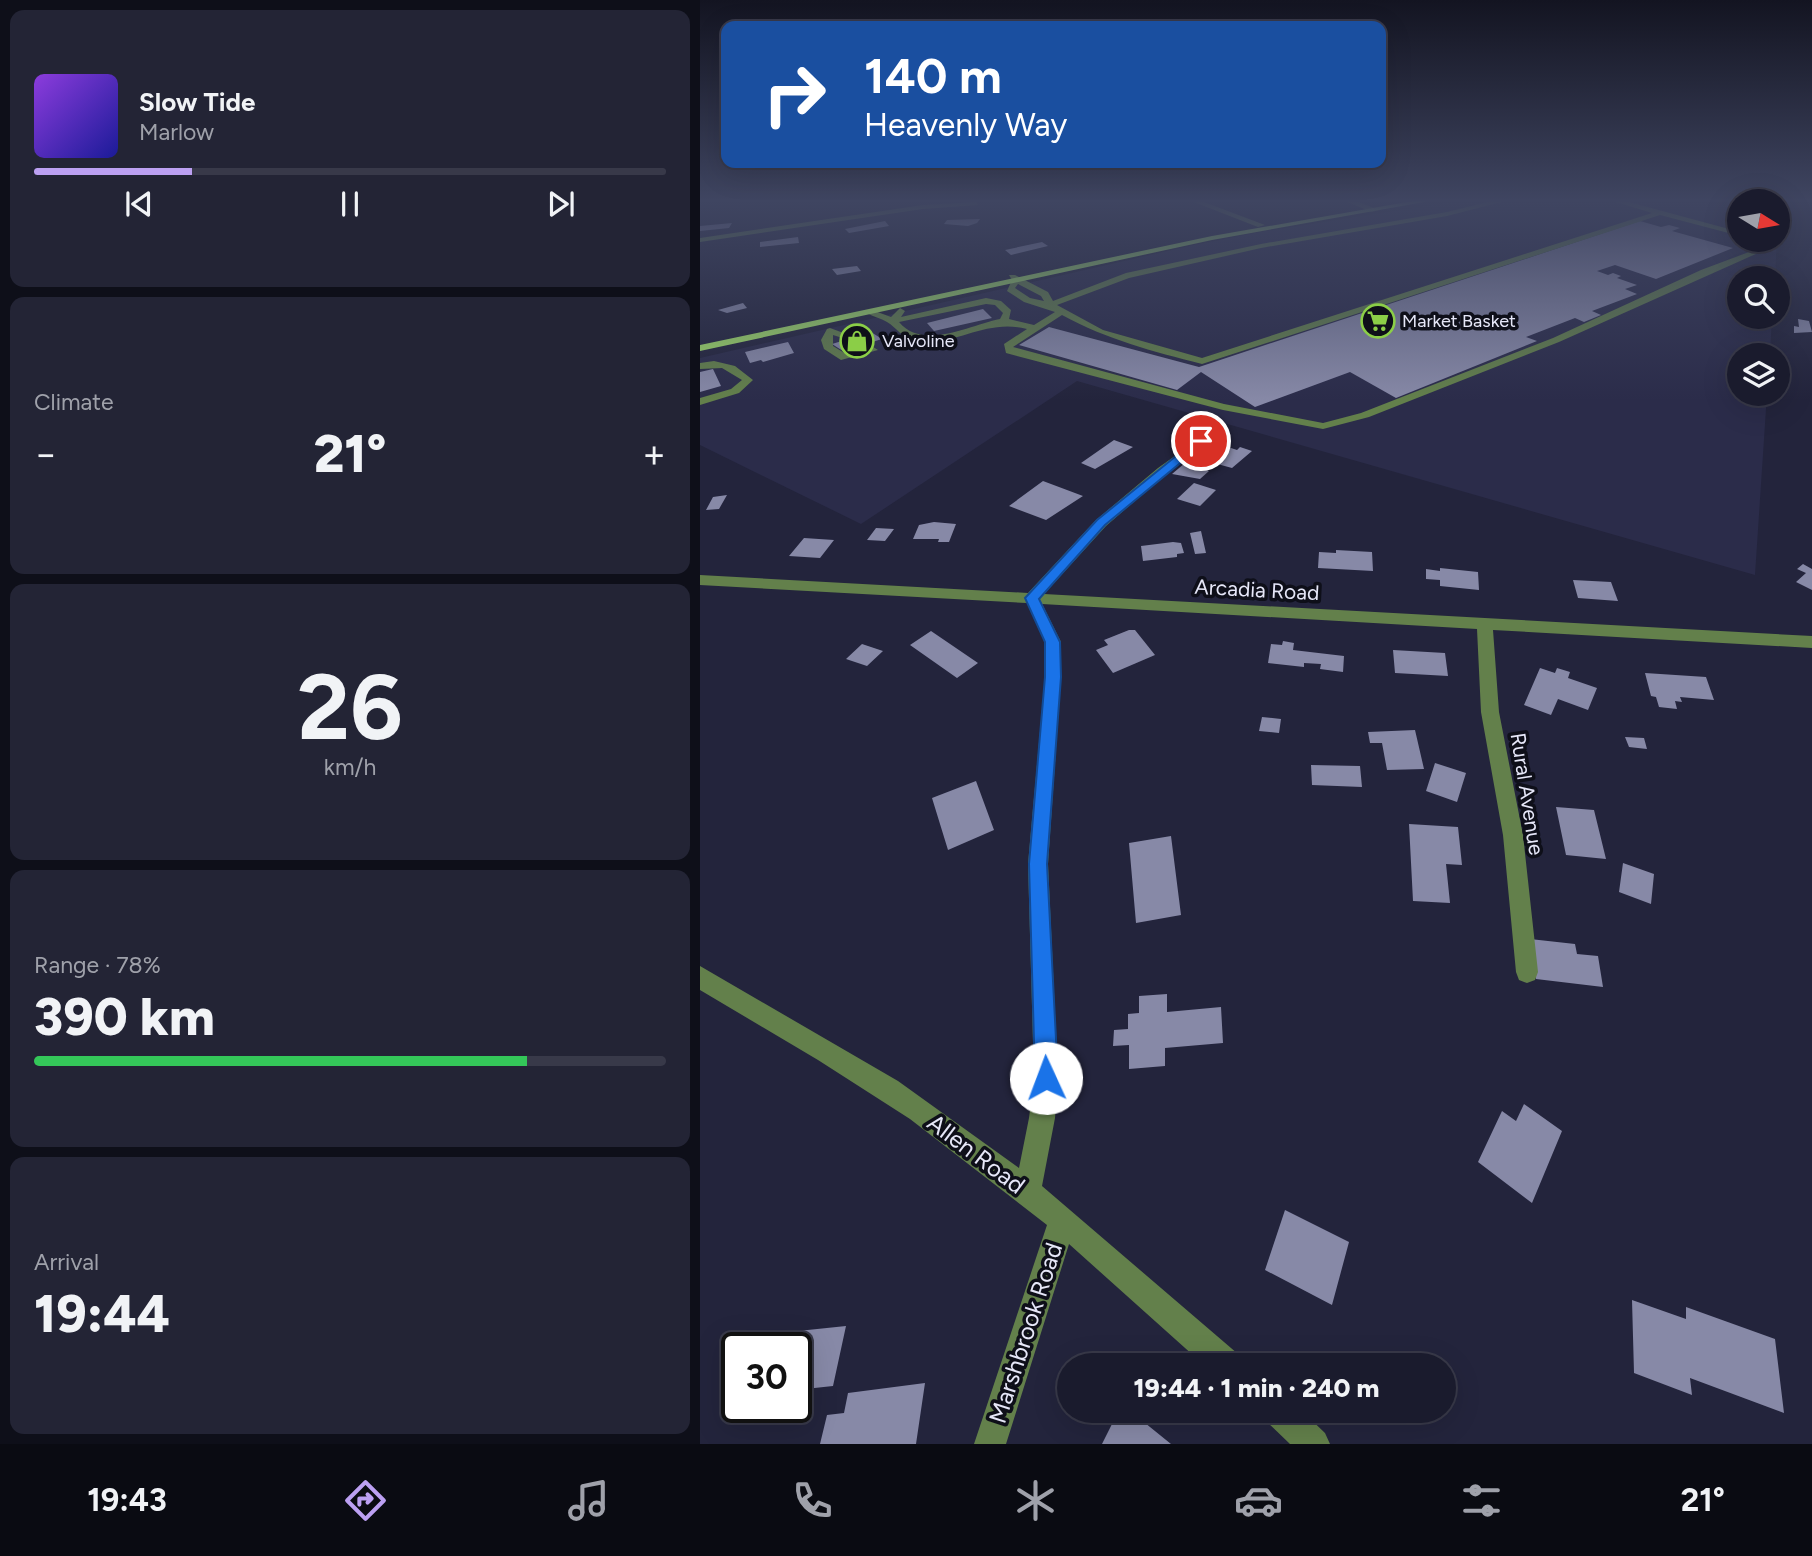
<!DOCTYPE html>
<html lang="en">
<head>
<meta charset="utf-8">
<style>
	:root { --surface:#1a1b2d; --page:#232435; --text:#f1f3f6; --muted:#9fa1aa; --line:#383949; --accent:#bca0f2 }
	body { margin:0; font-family:Figtree,sans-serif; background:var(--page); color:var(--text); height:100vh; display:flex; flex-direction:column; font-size:26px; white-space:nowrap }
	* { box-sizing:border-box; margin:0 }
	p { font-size:23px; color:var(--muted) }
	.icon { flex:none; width:38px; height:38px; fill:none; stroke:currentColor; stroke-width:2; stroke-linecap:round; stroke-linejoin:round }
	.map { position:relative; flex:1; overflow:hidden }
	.details { display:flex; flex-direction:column; gap:10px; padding:10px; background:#0e0f19; width:700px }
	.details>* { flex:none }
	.guide { position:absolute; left:21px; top:21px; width:665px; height:147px; border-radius:14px; box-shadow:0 7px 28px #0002,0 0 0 2px var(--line); background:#1a4fa0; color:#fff; overflow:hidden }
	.needle { width:46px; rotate:101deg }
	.controls { position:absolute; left:1027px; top:189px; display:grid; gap:14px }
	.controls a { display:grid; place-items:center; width:63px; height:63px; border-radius:50%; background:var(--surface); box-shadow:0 7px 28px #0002,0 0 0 2px var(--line); font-size:35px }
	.speed { position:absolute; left:21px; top:1332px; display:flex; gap:14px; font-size:35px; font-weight:700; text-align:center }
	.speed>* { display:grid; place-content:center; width:91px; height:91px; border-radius:50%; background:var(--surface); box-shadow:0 7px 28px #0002,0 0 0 2px var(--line); line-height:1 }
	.speed .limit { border:4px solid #111; border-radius:10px; background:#fff; color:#111 }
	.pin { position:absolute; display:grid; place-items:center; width:60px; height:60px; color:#fff; margin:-30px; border:4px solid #fff; border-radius:50%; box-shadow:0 2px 7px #0007 }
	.me { position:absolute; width:77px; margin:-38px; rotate:358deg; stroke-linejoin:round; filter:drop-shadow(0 0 5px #0008) }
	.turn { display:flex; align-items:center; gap:24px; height:147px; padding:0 28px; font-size:32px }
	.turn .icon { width:91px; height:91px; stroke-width:2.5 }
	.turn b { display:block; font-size:49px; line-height:60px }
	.big { font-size:52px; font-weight:800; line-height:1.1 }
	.details .widget { flex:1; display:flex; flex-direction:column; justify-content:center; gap:10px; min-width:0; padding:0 24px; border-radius:14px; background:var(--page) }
	.details .dial { align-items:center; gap:0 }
	.dial b { font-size:91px; line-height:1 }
	.song { display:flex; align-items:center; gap:21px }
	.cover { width:84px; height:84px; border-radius:10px; background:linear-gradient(135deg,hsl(270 70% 55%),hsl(240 70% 35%)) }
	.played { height:7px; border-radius:4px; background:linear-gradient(90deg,var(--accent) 25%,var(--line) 25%) }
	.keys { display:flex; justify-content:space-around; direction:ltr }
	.heat { display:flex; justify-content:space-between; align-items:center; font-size:38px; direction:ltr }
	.charge { height:10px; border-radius:5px; background:linear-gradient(90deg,#34c759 78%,var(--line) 0) }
	.trip { position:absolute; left:357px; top:1353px; width:399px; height:70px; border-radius:35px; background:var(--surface); box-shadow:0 7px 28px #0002,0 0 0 2px var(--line); font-weight:800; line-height:70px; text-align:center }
	.tabs { display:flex; height:112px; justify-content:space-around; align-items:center; background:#0a0b12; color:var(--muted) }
	.tabs .icon { width:49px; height:49px }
	.tabs .on { color:var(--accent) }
	.tabs b { font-size:32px; color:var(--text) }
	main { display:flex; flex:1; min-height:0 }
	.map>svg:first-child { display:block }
	.built { fill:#2b2c4a }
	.building { fill:#8789a7 }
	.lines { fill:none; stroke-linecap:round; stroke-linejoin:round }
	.minor-tunnel { stroke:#404158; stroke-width:10; stroke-dasharray:10 5; stroke-linecap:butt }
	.minor { fill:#63804b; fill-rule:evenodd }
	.major { fill:#9eda68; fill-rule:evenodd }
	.route { fill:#1a73e8; stroke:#114b97; stroke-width:2 }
	.labels { text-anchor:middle; stroke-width:7; stroke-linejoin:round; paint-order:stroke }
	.far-poi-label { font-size:18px; fill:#e6e7f8; stroke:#0e0f19; text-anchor:start }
	.street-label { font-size:21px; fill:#e6e7f8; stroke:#0e0f19 }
	.near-street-label { font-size:24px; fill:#e6e7f8; stroke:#0e0f19 }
</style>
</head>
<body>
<main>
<section class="details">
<div class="widget">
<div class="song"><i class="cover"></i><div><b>Slow Tide</b><p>Marlow</p></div></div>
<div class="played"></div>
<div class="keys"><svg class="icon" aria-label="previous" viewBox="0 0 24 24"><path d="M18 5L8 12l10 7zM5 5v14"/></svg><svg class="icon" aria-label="pause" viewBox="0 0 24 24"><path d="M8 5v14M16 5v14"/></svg><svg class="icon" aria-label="next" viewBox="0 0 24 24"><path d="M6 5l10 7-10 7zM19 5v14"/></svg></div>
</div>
<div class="widget"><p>Climate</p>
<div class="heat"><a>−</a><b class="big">21°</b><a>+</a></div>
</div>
<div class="widget dial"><b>26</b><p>km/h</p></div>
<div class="widget"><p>Range · 78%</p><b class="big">390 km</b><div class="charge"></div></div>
<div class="widget"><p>Arrival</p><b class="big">19:44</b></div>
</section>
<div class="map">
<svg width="1112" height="1444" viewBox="0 0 1112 1444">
	<rect width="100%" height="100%" fill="#23243c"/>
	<path class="built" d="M 769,199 L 968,199 L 1039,207 L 1040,240 L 1077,240 L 1075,278 L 1040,278 L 1040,317 L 1072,317 L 1070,355 L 1040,355 L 1040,394 L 1067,394 L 1055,575 L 377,381 L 161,524 L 0,445 L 0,358 L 494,245 L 560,232 Z"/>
	<path class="building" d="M 280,219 L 277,223 L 268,226 L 244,224 L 247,220 Z
		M 185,221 L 189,226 L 149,233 L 145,229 Z
		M 940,221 L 961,227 L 969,225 L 980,228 L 972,231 L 1033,248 L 956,279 L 915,265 L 897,271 L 908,275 L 913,273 L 921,276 L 917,278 L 937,285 L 925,289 L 937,294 L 892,311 L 901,315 L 884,322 L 875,318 L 826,337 L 837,341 L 696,398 L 650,372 L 555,407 L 501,372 L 477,390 L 319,345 L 349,327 L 499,367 Z
		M 32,223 L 29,228 L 0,231 L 0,226 Z
		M 98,237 L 99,243 L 60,247 L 60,242 Z
		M 342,242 L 348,246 L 311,255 L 305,250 Z
		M 157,266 L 161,271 L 137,275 L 132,269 Z
		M 43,303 L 47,308 L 27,313 L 18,310 Z
		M 283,309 L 292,318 L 234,331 L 227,323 Z
		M 1098,319 L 1109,321 L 1112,332 L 1094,333 L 1094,326 L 1099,327 Z
		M 171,332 L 182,339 L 143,351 L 132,344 Z
		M 88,342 L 94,353 L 63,362 L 61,360 L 50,363 L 45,352 Z
		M 13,369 L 21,386 L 0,392 L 0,372 Z
		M 414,440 L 433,447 L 395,469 L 381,463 Z
		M 528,447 L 537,450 L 540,447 L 552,451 L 532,468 L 510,462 Z
		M 485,463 L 509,471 L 500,479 L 472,474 Z
		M 343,481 L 383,496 L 346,520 L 309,506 Z
		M 494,483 L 516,490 L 500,506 L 477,499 Z
		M 27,495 L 19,509 L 6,510 L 13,497 Z
		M 234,522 L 256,524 L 249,542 L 238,542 L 239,539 L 213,539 L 219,525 Z
		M 176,528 L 194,529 L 185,541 L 167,540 Z
		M 501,531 L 506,553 L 495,554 L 490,533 Z
		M 104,538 L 134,540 L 120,558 L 89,556 Z
		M 473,542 L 481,543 L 484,553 L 477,554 L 477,557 L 443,561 L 441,546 Z
		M 636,550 L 672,552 L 673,571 L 618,568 L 619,552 L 636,553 Z
		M 1103,564 L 1112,569 L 1112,590 L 1096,582 L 1106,573 L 1097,569 Z
		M 740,568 L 778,572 L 779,590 L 740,586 L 740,580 L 726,579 L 726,569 L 740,571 Z
		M 873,580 L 911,582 L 918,601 L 878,598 Z
		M 429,630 L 435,630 L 455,655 L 413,673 L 396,650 L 408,645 L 404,640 Z
		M 231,631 L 278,663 L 257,678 L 210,645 Z
		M 583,641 L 594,643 L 593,650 L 644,656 L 643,672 L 620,669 L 621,664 L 604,663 L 604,667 L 568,663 L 571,644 L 582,645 Z
		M 162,644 L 183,651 L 167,666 L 146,659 Z
		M 693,650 L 745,653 L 748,676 L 695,673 Z
		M 840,668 L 855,673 L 857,668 L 870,672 L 868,678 L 897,688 L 888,710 L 858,699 L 851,715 L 824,705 Z
		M 945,673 L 1006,677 L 1014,700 L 980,697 L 982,702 L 975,701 L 977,709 L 959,707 L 956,697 L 951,696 Z
		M 562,717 L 581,719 L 579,733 L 559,731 Z
		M 715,730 L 724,769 L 687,770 L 682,743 L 670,743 L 668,732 Z
		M 925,737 L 944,738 L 947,749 L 929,747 Z
		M 735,763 L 766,773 L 757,802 L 726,791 Z
		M 611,765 L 660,766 L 662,787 L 612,785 Z
		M 276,781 L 294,830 L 248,850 L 232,798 Z
		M 856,807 L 894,810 L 906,859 L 866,855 Z
		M 709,824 L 758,827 L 762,865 L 746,864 L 750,903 L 713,901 Z
		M 471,836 L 481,915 L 436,923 L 429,843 Z
		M 923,863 L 954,874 L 951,904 L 919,892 Z
		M 830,939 L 875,944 L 877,954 L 898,956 L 903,987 L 836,979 Z
		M 467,994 L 467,1012 L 521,1007 L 523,1043 L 465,1048 L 465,1066 L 429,1069 L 429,1045 L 413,1046 L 414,1030 L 428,1029 L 428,1014 L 439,1013 L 439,996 Z
		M 824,1104 L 862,1131 L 832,1203 L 778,1162 L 802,1111 L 816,1121 Z
		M 585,1210 L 649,1242 L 632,1305 L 565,1270 Z
		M 932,1300 L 986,1319 L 986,1307 L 1075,1339 L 1084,1413 L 990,1378 L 992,1395 L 934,1373 Z
		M 146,1326 L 133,1386 L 96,1390 L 96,1348 L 93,1348 L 98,1331 Z
		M 225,1383 L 216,1444 L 120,1444 L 127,1415 L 144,1413 L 148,1393 Z
		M 419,1410 L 429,1410 L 471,1444 L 402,1444 Z"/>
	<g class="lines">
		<path class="minor-tunnel" d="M 152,338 L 165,345"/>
		<path class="minor" d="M 486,199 L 496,199 L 565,225 L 558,227 Z
			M 640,199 L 651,199 L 679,210 L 672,212 Z
			M 800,199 L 813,199 L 747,216 L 561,248 L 429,278 L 357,305 L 403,330 L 502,358 L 952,213 L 906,199 L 918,199 L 1040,232 L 1040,236 L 960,215 L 502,364 C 452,351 408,340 362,315 L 313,347 L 524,404 L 623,423 L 661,413 L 853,338 L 1001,270 L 1049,252 L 1043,240 L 1051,240 L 1058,253 L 859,342 L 669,417 L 623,429 L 523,410 L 306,353 L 304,344 L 327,329 C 283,318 254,349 214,340 C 201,337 197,328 187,322 C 181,318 173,317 167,313 L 172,310 L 191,317 L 200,308 L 205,311 L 201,317 L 286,298 L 301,301 L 311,310 L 309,319 L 334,325 L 355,312 L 324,302 L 307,291 L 312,280 L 309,275 L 315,275 L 348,292 L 353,301 L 426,273 L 561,244 L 747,212 ZM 318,284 L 341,296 L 344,301 L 330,298 L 315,288 ZM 286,304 L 295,305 L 303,313 L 300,319 C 270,325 223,351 199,322 Z
			M 276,202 L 278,205 L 223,209 L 0,242 L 0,238 L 223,205 Z
			M 130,328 L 157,338 L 152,341 L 133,335 L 133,346 L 146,354 L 165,349 L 160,345 L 165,342 L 178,350 L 141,360 L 124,349 L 121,340 L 127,329 Z
			M 14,361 L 35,366 L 53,380 L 39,393 L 0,405 L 0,398 L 31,389 L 42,380 L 22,368 L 0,369 L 0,363 Z
			M 521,423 L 527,426 L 525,428 L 466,474 L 406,526 L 344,594 L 1112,636 L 1112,648 L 793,630 L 799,712 L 823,835 L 838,972 L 835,980 L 827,983 L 819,980 L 816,972 L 803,835 L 781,712 L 777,629 L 342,604 L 361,642 L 361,676 L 348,864 L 358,1078 L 355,1118 L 342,1186 L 538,1354 L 542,1365 L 504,1365 L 369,1244 L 306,1444 L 274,1444 L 347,1225 L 210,1119 L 118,1060 L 0,990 L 0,966 L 198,1081 L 319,1168 L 329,1118 L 334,1078 L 328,864 L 345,676 L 345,642 L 327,603 L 0,585 L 0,575 L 328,593 L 396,520 L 458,468 Z
			M 562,1410 L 601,1410 L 625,1433 L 630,1444 L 590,1444 L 566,1421 Z"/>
		<path class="major" d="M 724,199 L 741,199 L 512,240 L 0,351 L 0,345 L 512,236 Z"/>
	</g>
	<linearGradient id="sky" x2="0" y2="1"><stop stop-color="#131421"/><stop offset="0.5" stop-color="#3f4561"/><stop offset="1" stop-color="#3f4561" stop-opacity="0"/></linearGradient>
	<rect width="1112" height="401" fill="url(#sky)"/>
	<path class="route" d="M 497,439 L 507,441 L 405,525 L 339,599 L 360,642 L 361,677 L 347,864 L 358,1078 L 354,1086 L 346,1089 L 338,1086 L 335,1078 L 329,864 L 345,677 L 345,642 L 325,598 L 397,520 Z"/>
	<defs>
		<symbol id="supermarket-ring" viewBox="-11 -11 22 22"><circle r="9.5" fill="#0e0f19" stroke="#8bce47" stroke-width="1.5"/><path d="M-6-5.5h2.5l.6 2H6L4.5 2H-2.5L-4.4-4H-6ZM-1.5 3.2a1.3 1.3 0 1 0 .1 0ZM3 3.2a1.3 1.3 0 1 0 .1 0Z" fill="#8bce47"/></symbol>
		<symbol id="shop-ring" viewBox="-11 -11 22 22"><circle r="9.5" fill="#0e0f19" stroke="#8bce47" stroke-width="1.5"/><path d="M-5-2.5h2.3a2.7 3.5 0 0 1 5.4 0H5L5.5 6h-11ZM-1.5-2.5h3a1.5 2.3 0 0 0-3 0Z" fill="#8bce47"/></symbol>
	</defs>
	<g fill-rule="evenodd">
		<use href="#supermarket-ring" x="659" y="302" width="38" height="38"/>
		<use href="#shop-ring" x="138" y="322" width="38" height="38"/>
	</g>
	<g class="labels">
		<g class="far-poi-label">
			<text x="702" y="327">Market Basket</text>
			<text x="182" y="347">Valvoline</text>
		</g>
		<g class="street-label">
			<text transform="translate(557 590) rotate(3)" y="7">Arcadia Road</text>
			<text transform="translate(827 794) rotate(81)" y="7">Rural Avenue</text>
		</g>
		<g class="near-street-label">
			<text transform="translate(276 1154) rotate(37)" y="8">Allen Road</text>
			<text transform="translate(326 1333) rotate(-72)" y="8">Marshbrook Road</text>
		</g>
	</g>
</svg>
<div class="controls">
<a><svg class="needle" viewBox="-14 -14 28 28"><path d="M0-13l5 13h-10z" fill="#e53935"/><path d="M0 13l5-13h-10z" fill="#9fa1aa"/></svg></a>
<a><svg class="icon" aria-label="search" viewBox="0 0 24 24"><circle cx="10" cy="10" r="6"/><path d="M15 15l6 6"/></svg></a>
<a><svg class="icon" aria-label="layers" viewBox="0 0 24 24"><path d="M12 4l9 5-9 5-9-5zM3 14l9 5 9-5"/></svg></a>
</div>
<div class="speed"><div class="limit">30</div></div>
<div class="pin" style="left:501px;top:441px;background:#d93025"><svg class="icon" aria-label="arrive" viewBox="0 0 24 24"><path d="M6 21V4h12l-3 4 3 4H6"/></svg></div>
<svg class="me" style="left:346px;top:1078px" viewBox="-20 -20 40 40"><circle r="19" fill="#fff"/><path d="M0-13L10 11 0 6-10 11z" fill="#1a73e8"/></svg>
<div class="trip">19:44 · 1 min · 240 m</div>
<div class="guide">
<div class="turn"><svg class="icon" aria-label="right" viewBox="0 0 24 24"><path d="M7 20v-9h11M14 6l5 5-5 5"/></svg><div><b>140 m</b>Heavenly Way</div></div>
</div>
</div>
</main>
<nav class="tabs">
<b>19:43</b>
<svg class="icon on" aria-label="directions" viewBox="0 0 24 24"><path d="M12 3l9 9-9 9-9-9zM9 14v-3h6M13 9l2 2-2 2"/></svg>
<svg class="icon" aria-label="music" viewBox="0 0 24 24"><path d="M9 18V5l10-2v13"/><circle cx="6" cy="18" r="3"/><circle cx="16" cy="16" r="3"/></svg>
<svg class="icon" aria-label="phone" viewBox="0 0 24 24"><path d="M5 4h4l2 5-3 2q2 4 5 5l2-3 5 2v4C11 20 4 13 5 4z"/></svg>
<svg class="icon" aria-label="climate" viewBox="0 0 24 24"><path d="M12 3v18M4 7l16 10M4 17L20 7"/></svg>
<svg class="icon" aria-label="car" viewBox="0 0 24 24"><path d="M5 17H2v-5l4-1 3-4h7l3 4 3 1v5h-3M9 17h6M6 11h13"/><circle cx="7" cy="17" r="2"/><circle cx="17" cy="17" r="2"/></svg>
<svg class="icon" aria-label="filters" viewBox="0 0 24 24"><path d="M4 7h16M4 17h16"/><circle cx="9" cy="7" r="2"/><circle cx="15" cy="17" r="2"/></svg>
<b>21°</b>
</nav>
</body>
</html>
